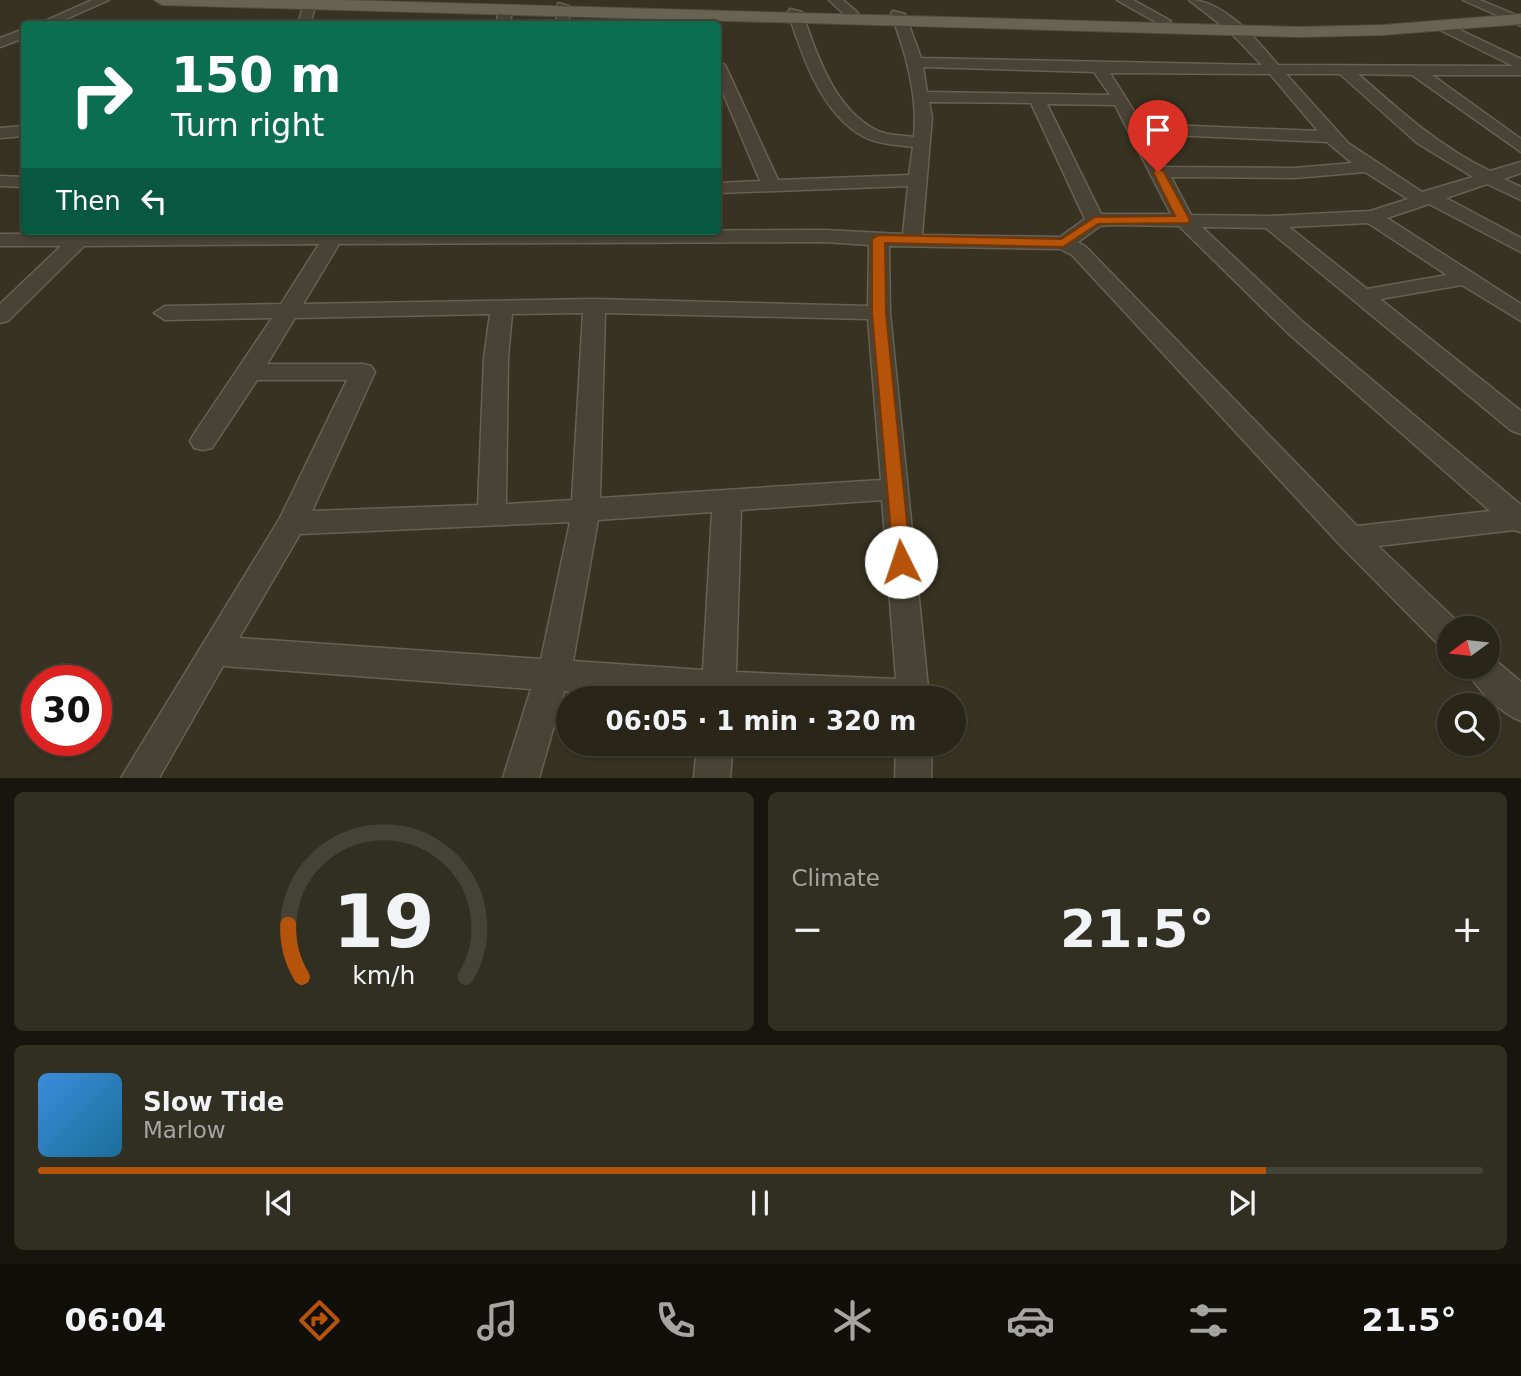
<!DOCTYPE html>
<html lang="en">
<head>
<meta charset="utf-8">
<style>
	:root { --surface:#292619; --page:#312e22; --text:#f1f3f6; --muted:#a5a5a2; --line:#454338; --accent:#b45309 }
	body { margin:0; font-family:"DejaVu Sans",sans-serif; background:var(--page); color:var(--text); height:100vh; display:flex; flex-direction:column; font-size:26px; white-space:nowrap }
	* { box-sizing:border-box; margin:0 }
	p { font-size:23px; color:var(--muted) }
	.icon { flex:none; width:38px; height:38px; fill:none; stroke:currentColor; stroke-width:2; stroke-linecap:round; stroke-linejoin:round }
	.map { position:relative; height:778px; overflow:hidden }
	.side { display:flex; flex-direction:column; gap:14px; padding:14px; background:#17150e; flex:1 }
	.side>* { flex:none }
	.guide { position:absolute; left:21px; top:21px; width:700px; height:214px; border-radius:7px; box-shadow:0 2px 5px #0004,0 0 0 2px var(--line); background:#0b6e4f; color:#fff; overflow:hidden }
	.needle { width:46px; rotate:255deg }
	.buttons { position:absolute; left:1437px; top:616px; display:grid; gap:14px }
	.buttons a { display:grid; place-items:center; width:63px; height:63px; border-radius:50%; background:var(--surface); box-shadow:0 2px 5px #0004,0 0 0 2px var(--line); font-size:35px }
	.speed { position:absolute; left:21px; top:665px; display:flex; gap:14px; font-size:35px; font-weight:700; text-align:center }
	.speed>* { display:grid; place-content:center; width:91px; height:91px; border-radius:50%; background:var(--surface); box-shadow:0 2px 5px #0004,0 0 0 2px var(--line); line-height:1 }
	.speed .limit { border:10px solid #d22; background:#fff; color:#111 }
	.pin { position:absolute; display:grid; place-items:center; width:60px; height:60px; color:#fff; margin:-72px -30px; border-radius:50% 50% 50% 0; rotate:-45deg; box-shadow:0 0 7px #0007 }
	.pin .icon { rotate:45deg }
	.me { position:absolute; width:77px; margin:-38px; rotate:356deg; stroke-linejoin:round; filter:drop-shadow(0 0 5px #0008) }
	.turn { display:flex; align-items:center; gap:24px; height:147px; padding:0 35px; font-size:32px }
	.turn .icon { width:91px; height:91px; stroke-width:2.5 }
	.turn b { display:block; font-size:49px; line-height:60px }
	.then { display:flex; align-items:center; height:66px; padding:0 35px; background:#0003; gap:14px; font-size:26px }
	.big { font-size:52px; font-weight:800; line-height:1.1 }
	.side .widget { flex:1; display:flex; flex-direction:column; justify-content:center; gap:10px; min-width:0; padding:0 24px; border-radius:10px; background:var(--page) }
	.side .dial { align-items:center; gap:0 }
	.dial svg { height:182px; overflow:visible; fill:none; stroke:var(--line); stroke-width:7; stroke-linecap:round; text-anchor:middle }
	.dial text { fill:var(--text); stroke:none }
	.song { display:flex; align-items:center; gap:21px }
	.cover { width:84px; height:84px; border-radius:10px; background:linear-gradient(135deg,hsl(210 70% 55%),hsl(200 70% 35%)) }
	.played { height:7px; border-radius:4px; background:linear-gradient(90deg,var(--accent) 85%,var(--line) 85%) }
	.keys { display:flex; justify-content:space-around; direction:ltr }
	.heat { display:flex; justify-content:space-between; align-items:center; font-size:38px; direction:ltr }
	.side .tiles { flex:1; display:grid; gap:14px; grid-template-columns:1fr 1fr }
	.widget:last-child { grid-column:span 2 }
	.trip { position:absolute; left:556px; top:686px; width:410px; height:70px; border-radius:35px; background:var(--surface); box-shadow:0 2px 5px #0004,0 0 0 2px var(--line); font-weight:800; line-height:70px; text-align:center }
	.tab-bar { display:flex; height:112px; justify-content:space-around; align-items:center; background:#100f0a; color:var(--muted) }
	.tab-bar .icon { width:49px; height:49px }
	.tab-bar .selected { color:var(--accent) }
	.tab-bar b { font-size:32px; color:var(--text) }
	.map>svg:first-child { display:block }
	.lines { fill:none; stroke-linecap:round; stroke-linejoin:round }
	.minor-casing { stroke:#666152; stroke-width:3 }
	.major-casing { stroke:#514d3e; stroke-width:2 }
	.minor { fill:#484335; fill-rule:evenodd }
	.major { fill:#686353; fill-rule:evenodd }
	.route { fill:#b45309; stroke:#753606; stroke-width:2 }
</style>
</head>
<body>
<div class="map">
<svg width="1521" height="778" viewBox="0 0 1521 778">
	<rect width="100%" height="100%" fill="#373221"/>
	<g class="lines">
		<defs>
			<path id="minor" d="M 92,0 L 109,0 L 55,24 L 38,24 Z
				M 305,0 L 317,0 L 310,24 L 298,24 Z
				M 829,0 L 843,0 L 858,13 L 846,16 Z
				M 1117,0 L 1133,0 L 1171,21 L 1159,24 Z
				M 1189,0 C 1224,0 1256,39 1278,65 L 1513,66 L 1436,28 L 1436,22 L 1441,21 L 1521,59 L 1521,75 L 1432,75 L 1521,139 L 1521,152 L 1412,75 L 1358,74 C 1400,111 1440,147 1490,171 L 1521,162 L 1521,173 L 1504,179 L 1521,187 L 1521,200 L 1487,184 L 1446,198 L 1521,238 L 1521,252 L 1429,204 L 1387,218 L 1521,304 L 1521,321 L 1462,285 L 1380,299 L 1521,411 L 1521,434 L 1512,431 L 1266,228 L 1202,227 L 1304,323 L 1521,505 L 1521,532 L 1514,530 L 1378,546 L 1460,624 L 1462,628 L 1449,628 L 1449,648 L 1438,644 L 1341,546 L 1072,255 L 1060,249 L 889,246 L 890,313 L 929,698 L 663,698 L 564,691 L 539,778 L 503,778 L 531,689 L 223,666 L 159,778 L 121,778 L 280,518 L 347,380 L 257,380 L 212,448 L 203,450 L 194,448 L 190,441 L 194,434 L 272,318 L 165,320 L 154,313 L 165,306 L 281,304 L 319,244 L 84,246 L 8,321 L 0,323 L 0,304 L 61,246 L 0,246 L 0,234 L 824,230 L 903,234 L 908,186 L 718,193 L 718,183 L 760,181 L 718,81 L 718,61 L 725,65 L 778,180 L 909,175 L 913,147 C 897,145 878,144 864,137 C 821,114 802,55 788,12 L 790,9 L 802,12 C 816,53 834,109 876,130 C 887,136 902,135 914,137 C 918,95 906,53 891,14 L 893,11 L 905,14 L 921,58 L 1262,65 L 1229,31 ZM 923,67 L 1094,72 L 1110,95 L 927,92 ZM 1110,73 L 1270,74 L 1318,131 L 1142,124 ZM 1286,74 L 1340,74 L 1417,143 L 1473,177 L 1422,192 L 1348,143 ZM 929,102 L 1031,103 L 1085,219 L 1060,237 L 922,235 L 932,117 ZM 1047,104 L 1115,105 L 1171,214 L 1101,214 ZM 1147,134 L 1327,142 L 1352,163 L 1295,168 L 1165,167 ZM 1365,172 L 1408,199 L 1370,211 L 1271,216 L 1191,215 L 1171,177 L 1295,178 ZM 1368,223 L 1447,275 L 1367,289 L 1289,227 ZM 1112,225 L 1179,226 L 1288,333 L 1490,511 L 1357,526 L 1086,247 L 1078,242 L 1100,226 ZM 824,242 L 869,245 L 868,306 L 594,299 L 303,304 L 339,244 ZM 583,313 L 572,500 L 506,504 L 508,358 L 512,314 ZM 605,313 L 868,319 L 881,480 L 600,498 ZM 490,314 L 484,358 L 478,505 L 312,511 L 375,372 L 371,366 L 363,364 L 267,364 L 295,318 ZM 882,500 L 896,679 L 736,672 L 741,510 ZM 712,512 L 703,670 L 573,661 L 598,520 ZM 570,522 L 541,659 L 239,638 L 300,534 Z
				M 1463,0 L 1480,0 L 1521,17 L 1521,26 Z
				M 558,3 L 569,6 L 569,24 L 556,24 Z
				M 505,6 L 512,10 L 510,24 L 497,24 L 498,10 Z
				M 24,29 L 24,38 L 0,47 L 0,38 Z
				M 24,126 L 24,136 L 0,138 L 0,128 Z
				M 0,176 L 24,177 L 24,187 L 0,186 Z
				M 1488,654 L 1521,682 L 1521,721 C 1500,713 1474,687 1466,667 L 1488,667 Z
				M 697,744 L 733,744 L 730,778 L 694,778 Z
				M 896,744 L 932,744 L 931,778 L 895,778 Z"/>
			<path id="major" d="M 154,0 L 338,0 L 1301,27 L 1383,25 L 1521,14 L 1521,24 L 1383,35 L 1301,37 L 162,5 Z"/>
		</defs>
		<use href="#minor" class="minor-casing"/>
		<use href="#major" class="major-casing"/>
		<use href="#minor" class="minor"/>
		<use href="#major" class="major"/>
	</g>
	<path class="route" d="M 1158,168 L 1164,172 L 1190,220 L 1188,223 L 1098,224 L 1063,247 L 885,243 L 886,313 L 911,562 L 908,568 L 894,568 L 872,313 L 872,239 L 879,235 L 1061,239 L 1095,217 L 1175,216 L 1153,172 Z"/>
</svg>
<div class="buttons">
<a><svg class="needle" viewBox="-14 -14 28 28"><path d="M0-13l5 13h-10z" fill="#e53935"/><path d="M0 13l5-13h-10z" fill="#a5a5a2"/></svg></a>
<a><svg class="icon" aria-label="search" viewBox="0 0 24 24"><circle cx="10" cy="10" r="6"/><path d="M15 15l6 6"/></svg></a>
</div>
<div class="speed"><div class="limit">30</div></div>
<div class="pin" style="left:1158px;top:172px;background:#d93025"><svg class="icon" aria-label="arrive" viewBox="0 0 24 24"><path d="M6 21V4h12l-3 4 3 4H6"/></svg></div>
<svg class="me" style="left:901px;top:562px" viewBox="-20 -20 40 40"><circle r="19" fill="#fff"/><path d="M0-13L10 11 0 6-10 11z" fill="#b45309"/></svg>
<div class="trip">06:05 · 1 min · 320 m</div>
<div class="guide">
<div class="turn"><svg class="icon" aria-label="right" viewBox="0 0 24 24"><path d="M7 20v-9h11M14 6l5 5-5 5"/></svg><div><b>150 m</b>Turn right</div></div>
<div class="then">Then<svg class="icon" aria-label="left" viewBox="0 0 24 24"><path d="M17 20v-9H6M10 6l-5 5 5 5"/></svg></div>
</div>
</div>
<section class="side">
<div class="tiles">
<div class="widget dial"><svg viewBox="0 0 100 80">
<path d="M14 69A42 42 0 1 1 86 69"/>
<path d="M14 69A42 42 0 0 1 8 46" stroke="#b45309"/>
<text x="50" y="56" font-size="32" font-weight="700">19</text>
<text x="50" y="72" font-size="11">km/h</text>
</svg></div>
<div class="widget"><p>Climate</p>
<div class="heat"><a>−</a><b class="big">21.5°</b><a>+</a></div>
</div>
<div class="widget">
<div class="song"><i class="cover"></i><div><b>Slow Tide</b><p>Marlow</p></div></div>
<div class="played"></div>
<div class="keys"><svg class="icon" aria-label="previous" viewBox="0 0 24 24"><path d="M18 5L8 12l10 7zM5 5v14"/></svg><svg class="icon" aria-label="pause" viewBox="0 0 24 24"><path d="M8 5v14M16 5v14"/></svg><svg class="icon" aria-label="next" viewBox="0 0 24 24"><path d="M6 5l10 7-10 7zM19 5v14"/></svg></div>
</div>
</div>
</section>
<nav class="tab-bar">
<b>06:04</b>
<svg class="icon selected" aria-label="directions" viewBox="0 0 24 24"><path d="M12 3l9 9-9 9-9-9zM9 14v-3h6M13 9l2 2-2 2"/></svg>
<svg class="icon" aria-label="music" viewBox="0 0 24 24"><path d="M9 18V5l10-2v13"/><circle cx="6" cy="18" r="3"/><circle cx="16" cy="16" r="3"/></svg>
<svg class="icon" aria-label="phone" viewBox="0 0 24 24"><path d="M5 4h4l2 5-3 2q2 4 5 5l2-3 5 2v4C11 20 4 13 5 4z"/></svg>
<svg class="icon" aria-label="climate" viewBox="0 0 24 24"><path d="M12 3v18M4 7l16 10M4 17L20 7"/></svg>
<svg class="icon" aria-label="car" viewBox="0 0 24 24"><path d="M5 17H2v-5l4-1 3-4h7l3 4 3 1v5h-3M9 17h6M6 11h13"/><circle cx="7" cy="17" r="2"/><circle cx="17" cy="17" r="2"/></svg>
<svg class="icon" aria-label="filters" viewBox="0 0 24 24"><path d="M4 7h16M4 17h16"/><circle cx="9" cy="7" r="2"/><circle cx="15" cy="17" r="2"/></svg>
<b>21.5°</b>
</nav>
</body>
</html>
